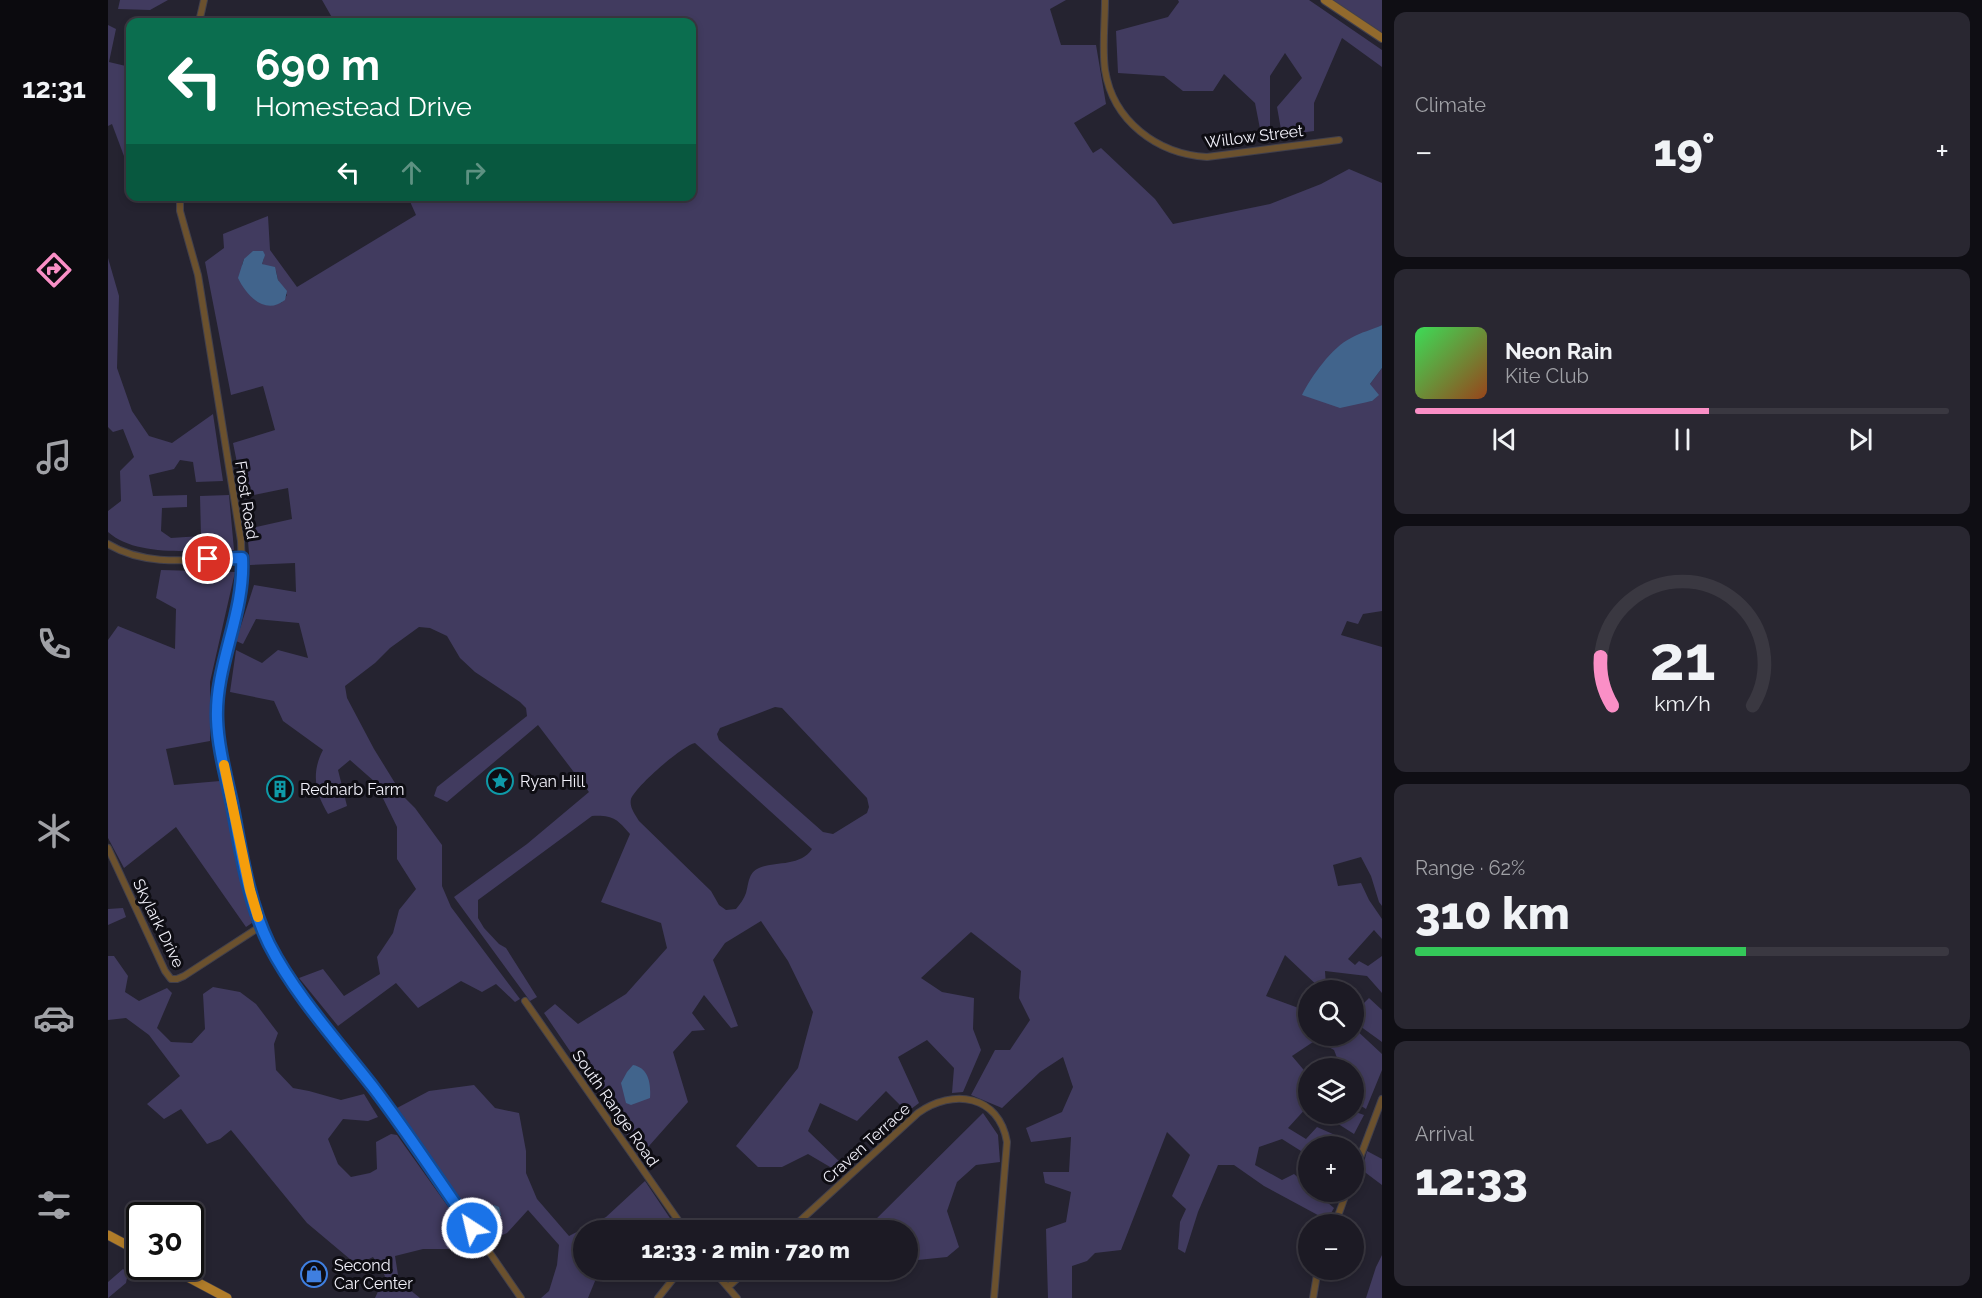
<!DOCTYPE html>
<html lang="en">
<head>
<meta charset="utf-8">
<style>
	:root { --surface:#1c1a24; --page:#292731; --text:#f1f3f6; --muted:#a0a1a6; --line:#3a3841; --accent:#fa8fc6 }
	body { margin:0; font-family:Raleway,sans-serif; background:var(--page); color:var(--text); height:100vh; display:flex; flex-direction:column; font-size:22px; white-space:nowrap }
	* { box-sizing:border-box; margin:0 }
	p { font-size:20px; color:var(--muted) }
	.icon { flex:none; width:33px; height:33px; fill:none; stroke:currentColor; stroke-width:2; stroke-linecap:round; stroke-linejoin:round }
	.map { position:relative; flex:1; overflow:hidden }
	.side { display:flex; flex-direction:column; gap:12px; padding:12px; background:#0f0e14; width:600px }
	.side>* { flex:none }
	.guide { position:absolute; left:18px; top:18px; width:570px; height:183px; border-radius:12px; box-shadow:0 3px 9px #0003,0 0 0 2px var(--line); background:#0b6e4f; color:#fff; overflow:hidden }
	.buttons { position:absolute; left:1190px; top:980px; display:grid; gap:12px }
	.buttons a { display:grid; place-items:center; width:66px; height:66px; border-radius:50%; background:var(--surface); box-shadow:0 3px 9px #0003,0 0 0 2px var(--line); font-size:30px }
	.speed { position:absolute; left:18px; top:1202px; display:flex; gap:12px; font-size:30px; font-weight:700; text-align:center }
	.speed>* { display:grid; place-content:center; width:78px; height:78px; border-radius:50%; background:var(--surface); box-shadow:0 3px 9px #0003,0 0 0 2px var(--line); line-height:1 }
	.speed .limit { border:3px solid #111; border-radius:9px; background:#fff; color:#111 }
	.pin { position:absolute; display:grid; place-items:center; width:51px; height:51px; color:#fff; margin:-26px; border:3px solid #fff; border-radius:50%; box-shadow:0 2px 6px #0007 }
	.me { position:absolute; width:66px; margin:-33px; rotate:325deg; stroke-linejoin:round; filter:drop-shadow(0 0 4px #0008) }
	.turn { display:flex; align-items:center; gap:21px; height:126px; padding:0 30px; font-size:27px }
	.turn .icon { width:78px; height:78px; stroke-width:2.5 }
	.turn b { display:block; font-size:42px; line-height:51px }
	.lanes { display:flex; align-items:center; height:57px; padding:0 30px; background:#0003; justify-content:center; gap:30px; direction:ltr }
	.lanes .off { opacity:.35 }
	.big { font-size:45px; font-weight:800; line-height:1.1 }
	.side .tile { flex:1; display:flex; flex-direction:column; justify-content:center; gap:9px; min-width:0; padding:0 21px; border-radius:12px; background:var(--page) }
	.side .dial { align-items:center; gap:0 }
	.dial svg { height:156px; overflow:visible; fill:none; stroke:var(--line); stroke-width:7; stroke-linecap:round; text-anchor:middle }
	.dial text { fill:var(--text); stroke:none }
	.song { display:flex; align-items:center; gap:18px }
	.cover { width:72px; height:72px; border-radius:9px; background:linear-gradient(135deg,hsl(130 70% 55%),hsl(20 70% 35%)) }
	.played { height:6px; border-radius:3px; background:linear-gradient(90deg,var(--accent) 55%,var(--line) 55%) }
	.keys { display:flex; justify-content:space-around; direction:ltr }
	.heat { display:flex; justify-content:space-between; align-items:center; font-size:33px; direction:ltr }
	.charge { height:9px; border-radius:4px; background:linear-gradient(90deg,#34c759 62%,var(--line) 0) }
	.trip { position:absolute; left:465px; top:1220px; width:345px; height:60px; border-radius:30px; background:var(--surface); box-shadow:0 3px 9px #0003,0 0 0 2px var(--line); font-weight:800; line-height:60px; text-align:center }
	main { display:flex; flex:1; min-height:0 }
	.tab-bar { display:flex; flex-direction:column; width:108px; justify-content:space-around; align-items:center; background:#0b0a0e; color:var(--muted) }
	.tab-bar .icon { width:42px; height:42px }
	.tab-bar .current { color:var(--accent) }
	.tab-bar b { font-size:27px; color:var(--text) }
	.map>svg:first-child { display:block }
	.green { fill:#413b5f; fill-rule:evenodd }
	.water { fill:#41648c }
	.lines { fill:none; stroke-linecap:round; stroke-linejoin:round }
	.street-casing { stroke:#42404c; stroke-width:8 }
	.secondary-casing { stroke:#42404c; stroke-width:10 }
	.primary-casing { stroke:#42404c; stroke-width:10 }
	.street { stroke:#6b512e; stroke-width:6 }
	.secondary { stroke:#926a2d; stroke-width:8 }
	.primary { stroke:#b07c29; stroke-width:9 }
	.route-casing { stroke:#114b97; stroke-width:15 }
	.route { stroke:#1a73e8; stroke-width:10 }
	.slow { stroke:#f59e0b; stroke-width:10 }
	.labels { text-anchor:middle; stroke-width:6; stroke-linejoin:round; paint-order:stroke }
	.street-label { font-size:16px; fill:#f2f1fa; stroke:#0e0d13 }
	.poi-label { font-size:16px; fill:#f2f1fa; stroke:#0e0d13; text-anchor:start }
</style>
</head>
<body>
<main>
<nav class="tab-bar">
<b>12:31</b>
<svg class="icon current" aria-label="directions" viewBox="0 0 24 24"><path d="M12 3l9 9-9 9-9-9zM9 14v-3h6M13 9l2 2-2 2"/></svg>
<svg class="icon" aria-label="music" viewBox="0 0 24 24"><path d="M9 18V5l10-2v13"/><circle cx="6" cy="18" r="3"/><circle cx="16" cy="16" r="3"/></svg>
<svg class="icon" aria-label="phone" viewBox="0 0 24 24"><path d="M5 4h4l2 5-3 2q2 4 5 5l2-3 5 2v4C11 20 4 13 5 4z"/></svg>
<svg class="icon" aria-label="climate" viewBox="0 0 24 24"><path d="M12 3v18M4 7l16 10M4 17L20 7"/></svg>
<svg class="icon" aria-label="car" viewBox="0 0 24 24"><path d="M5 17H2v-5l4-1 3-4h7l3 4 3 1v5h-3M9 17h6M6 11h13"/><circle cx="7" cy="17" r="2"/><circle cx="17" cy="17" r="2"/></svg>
<svg class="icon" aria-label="filters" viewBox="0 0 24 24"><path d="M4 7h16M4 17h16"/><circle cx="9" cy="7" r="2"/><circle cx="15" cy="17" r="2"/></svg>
</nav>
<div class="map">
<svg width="1274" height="1298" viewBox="0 0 1274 1298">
	<rect width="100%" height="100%" fill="#252330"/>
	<path class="green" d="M 12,0 L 60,0 L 42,10 L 10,9 Z
		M 214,0 L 958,0 L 942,9 L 953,45 L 988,45 L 998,104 L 966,123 L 985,153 L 993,148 L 1047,199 L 1065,224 L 1162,204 L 1213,184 L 1241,169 L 1274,183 L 1274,325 L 1226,351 L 1213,367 L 1256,402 L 1264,401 L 1262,384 L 1274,368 L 1274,611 L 1255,614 L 1250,624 L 1239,621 L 1233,635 L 1274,647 L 1274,906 L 1271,902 L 1263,876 L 1253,857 L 1225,865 L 1230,886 L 1253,883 L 1261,900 L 1274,919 L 1274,939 L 1266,930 L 1240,959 L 1247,965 L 1251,961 L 1260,966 L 1274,956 L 1274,993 L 1259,976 L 1217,971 L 1218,986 L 1221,990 L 1214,990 L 1177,955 L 1158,996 L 1196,1010 L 1200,1007 L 1200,1035 L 1245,1035 L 1245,1027 L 1274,1054 L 1274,1070 L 1258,1109 L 1245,1101 L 1245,1068 L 1233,1068 L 1226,1050 L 1208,1040 L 1184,1056 L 1200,1075 L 1200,1106 L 1180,1128 L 1198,1139 L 1209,1127 L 1245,1143 L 1244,1146 L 1200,1146 L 1200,1175 L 1190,1165 L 1193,1151 L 1174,1139 L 1151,1147 L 1147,1165 L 1174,1180 L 1186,1174 L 1200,1186 L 1200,1191 L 1206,1191 L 1226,1208 L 1219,1220 L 1156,1186 L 1126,1165 L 1110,1165 L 1090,1212 L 1077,1253 L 1070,1249 L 1072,1222 L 1078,1209 L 1064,1196 L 1082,1155 L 1059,1132 L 1013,1250 L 987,1253 L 979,1261 L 964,1266 L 964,1298 L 940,1298 L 938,1229 L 958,1222 L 963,1192 L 937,1183 L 935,1172 L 961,1172 L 963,1137 L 923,1142 L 918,1128 L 954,1112 L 965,1087 L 955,1057 L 932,1072 L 894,1108 L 863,1095 L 887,1050 L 902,1050 L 922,1020 L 911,998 L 913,971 L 863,932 L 813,978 L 834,992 L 866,998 L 865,1029 L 873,1050 L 855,1092 L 844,1093 L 846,1068 L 819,1040 L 790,1057 L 811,1103 L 799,1112 L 778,1091 L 749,1121 L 712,1103 L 700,1131 L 739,1169 L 734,1174 L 700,1154 L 674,1167 L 650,1167 L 628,1146 L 690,1068 L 705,1012 L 680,961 L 653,921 L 617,943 L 605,960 L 630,1026 L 623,1028 L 596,995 L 584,1013 L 597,1030 L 584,1031 L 565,1052 L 580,1102 L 533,1155 L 436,1013 L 447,1004 L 470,1024 L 518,994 L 559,948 L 553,923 L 493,902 L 522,834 C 509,819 505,815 484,816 L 370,900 L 370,918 L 376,928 L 391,944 L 398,948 L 429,997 L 422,1001 L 346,897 L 419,844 L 481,792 L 430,725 L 339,802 L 326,796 L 329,787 L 419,716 L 418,708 L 412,702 L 367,672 L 352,658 L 339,636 L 322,628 L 311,627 L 282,648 L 267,663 L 237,686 L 239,698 L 266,749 L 295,796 L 307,808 L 334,845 L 334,886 L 343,907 L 412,999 L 407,1002 L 388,984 L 374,992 L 353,981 L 310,1008 L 288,983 L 230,1026 L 191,978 L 215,969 L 236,996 L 272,974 L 269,957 L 285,933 L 291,910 L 308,889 L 289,859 L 289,827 L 267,782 L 242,760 L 230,770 L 239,806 L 220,814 C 207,792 203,773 215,750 L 175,721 L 166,701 L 122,692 L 128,650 L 154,663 L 170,650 L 200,658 L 191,623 L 148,619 L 135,644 L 128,641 L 146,585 L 188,592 L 187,563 L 142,565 L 139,529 L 184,519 L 180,488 L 136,497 L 125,443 L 167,430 L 155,386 L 123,395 L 97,262 L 116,248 L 115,234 L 160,216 L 162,250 L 189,287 L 308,215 L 300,197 L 584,196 L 584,22 L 223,22 L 226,21 ZM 156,258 L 154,264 L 168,271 L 170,280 L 179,295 L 173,303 L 134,265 L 136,259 ZM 667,707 L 674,708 L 759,798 L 761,807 L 759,813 L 725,834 L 715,832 L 611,740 L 609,734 L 612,728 ZM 587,743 L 704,849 C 692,867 667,861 651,868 C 640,873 641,883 638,893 C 636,899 632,904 628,909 L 618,910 L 611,905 L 603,891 L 531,821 C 527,814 521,807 523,799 C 528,786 574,746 587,743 Z
		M 1070,0 L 1201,0 L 1274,50 L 1274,67 L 1234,38 L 1206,103 L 1206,131 L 1174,135 L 1169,107 L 1194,78 L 1177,53 L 1162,76 L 1162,138 L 1154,139 L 1147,103 L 1116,74 L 1105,91 L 1075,91 L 1056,76 L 1010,73 L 1008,31 L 1060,17 L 1071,2 Z
		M 1225,0 L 1274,0 L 1274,36 L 1273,35 Z
		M 0,25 L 8,29 L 1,62 L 22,67 L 22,172 L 4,124 L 0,126 Z
		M 0,258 L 11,296 L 9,368 L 24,411 L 41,436 L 64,443 L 105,414 L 115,481 L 88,482 L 85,462 L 72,460 L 66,469 L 41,475 L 45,496 L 79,495 L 79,507 L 54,508 L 53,531 L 63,538 L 93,536 L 92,496 L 121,495 L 126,550 C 89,550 29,558 0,532 L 0,511 L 13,501 L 12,471 L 26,457 L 15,429 L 5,432 L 0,427 Z
		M 53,570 L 127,572 L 102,682 L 102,741 L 58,749 L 66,785 L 112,781 L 144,923 L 138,927 L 68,827 L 16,868 L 0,838 L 0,640 L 10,626 L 67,649 L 68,609 L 48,598 Z
		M 15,908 L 18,917 L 0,925 L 0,909 Z
		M 0,956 L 6,956 L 20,976 L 17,992 L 31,1001 L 59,988 L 64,993 L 49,1028 L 63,1042 L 84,1043 L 97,1029 L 95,994 L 105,987 L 132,992 L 148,1004 L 170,1033 L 166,1044 L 168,1070 L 185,1088 L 201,1091 L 233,1100 L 256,1094 L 270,1117 L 260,1121 L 235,1119 L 220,1139 L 230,1164 L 243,1177 L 262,1173 L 269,1169 L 268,1142 L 283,1134 L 289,1135 L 363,1239 L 340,1249 L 315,1249 L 287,1256 L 291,1281 L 312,1298 L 267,1298 L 277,1276 L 265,1257 L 249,1265 L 199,1223 L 123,1130 L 112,1139 L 99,1144 L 73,1109 L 56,1119 L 39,1104 L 72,1076 L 41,1035 L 18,1018 L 0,1020 Z
		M 1261,998 L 1274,1010 L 1274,1042 L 1245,1021 L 1245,1014 Z
		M 366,1085 L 387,1108 L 411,1113 L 418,1151 L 418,1173 L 429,1199 L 461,1236 L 498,1217 L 537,1181 L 570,1230 L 476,1230 L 476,1269 L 492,1269 L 480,1298 L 433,1298 L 441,1291 L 449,1265 L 451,1245 L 420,1210 L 399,1233 L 390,1237 L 388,1222 L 393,1215 L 371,1217 L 373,1224 L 350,1202 L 302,1132 L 289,1108 L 321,1091 Z
		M 1245,1111 L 1256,1115 L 1246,1134 L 1213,1113 L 1245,1113 Z
		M 875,1113 L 890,1135 L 892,1162 L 868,1165 L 849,1182 L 839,1211 L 851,1247 L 839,1257 L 800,1261 L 800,1230 L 757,1230 Z
		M 1259,1151 L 1274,1159 L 1274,1185 L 1254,1170 Z
		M 1274,1255 L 1274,1298 L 1258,1298 L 1268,1267 Z
		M 15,1269 L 20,1273 L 18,1283 L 0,1298 L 0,1282 Z"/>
	<path class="water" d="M 145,251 L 155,251 L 157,255 L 154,264 L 167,267 L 170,280 L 179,291 L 177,300 C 157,316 138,295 130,278 L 136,259 Z
		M 1274,325 L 1274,368 L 1262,384 L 1271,395 L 1264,401 L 1232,408 L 1194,395 C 1203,377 1224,347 1243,338 C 1253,332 1264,330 1274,325 Z
		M 525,1065 C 541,1068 543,1084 542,1098 L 523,1105 L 518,1103 L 513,1083 L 519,1072 Z
		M 386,1205 L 391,1207 L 393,1215 L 388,1222 L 380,1228 L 373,1224 L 371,1217 L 377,1209 Z"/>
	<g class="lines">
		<defs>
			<path id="street" d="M 997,0 C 997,23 994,48 997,70 C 1005,121 1049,154 1099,157 L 1231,140
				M 91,22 L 96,0
				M 72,196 L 72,211 L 90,275 L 133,541 C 134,565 134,589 129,613 C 121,650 107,686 109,724 C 112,754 119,784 125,813 C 134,856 141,900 159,940 C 184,992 233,1043 268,1090 C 318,1158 365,1229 413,1298
				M 0,544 C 39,568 90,559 134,558
				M 0,848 L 57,971 L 63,979 L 69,979 L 76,976 L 153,926
				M 417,1001 L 577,1230
				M 1245,1176 L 1274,1099
				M 1227,1224 L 1239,1191
				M 682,1230 L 810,1113 C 845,1088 891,1095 899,1142 L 886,1298
				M 604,1269 L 629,1298
				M 620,1287 L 640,1269
				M 550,1298 L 573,1269
				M 1205,1298 L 1210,1269"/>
			<path id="secondary" d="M 1217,0 L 1274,38"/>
			<path id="primary" d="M 0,1235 L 32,1252
				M 59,1266 L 119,1298"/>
		</defs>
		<use href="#street" class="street-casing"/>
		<use href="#secondary" class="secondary-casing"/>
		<use href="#primary" class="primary-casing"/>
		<use href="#street" class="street"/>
		<use href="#secondary" class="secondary"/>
		<use href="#primary" class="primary"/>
	</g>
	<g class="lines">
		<defs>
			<path id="route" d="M 100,559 L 134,558 C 137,614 107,664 109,719 C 110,748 118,776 124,804 C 133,851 140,901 161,944 C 187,995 230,1042 265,1087 C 300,1133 331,1181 364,1228"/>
		</defs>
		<use href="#route" class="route-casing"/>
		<use href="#route" class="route"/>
		<path class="slow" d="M 116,765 L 142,890 L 150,917"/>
	</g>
	<defs>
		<symbol id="sight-ring" viewBox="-11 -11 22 22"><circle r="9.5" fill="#0e0d13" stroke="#0f9aa8" stroke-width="1.5"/><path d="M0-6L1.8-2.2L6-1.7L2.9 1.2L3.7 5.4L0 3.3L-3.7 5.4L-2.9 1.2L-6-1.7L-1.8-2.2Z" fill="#0f9aa8"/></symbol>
		<symbol id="building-ring" viewBox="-11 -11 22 22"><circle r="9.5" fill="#0e0d13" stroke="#0f9aa8" stroke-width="1.5"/><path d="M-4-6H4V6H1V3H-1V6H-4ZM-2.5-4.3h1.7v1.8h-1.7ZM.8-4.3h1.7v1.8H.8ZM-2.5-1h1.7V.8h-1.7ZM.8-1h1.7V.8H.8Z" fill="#0f9aa8"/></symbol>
		<symbol id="shop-ring" viewBox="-11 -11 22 22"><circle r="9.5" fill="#0e0d13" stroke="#3f7fe0" stroke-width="1.5"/><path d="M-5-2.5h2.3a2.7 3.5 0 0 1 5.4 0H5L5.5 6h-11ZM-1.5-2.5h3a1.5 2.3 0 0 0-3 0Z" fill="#3f7fe0"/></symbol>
	</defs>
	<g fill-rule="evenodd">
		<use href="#sight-ring" x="377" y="766" width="30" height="30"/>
		<use href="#building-ring" x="157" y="774" width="30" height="30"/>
		<use href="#shop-ring" x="191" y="1259" width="30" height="30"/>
	</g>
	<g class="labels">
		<g class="street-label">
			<text transform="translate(1146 136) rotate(-7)" y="6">Willow Street</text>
			<text transform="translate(139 500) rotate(81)" y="6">Frost Road</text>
			<text transform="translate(51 923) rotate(64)" y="6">Skylark Drive</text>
			<text transform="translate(508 1108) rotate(55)" y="6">South Range Road</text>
			<text transform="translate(758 1143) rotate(-42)" y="6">Craven Terrace</text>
		</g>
		<g class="poi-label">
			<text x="412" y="787">Ryan Hill</text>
			<text x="192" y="795">Rednarb Farm</text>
			<text x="226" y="1271">Second<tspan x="226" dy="18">Car Center</tspan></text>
		</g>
	</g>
</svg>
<div class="buttons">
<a><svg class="icon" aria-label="search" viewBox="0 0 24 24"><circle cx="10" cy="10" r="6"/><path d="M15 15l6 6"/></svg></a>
<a><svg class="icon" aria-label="layers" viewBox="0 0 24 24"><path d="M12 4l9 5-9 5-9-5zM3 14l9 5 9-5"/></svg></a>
<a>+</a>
<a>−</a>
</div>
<div class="speed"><div class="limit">30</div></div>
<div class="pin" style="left:100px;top:559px;background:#d93025"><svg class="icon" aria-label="arrive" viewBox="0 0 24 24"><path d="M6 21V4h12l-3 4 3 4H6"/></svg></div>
<svg class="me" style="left:364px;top:1228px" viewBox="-20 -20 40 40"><circle r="17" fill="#1a73e8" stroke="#fff" stroke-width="3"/><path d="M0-11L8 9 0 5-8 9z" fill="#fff"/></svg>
<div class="trip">12:33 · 2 min · 720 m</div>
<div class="guide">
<div class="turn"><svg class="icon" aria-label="left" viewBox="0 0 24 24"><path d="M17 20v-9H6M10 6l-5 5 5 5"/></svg><div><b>690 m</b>Homestead Drive</div></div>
<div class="lanes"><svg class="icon" aria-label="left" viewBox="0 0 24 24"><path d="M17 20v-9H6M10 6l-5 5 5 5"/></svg><svg class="icon off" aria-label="ahead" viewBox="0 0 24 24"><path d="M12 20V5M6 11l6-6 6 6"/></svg><svg class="icon off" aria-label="right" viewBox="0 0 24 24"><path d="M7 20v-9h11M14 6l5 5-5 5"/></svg></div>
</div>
</div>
<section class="side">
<div class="tile"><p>Climate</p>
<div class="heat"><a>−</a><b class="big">19°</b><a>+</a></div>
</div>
<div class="tile">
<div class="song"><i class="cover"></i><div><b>Neon Rain</b><p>Kite Club</p></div></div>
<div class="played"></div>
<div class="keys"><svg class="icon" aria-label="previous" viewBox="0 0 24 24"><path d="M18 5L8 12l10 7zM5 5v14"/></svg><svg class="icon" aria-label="pause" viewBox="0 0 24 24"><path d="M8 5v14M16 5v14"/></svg><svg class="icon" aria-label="next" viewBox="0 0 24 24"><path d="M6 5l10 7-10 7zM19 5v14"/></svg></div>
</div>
<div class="tile dial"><svg viewBox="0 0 100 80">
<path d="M14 69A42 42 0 1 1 86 69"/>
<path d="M14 69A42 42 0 0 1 8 44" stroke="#fa8fc6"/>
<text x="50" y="56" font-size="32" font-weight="700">21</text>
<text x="50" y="72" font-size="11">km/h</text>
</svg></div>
<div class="tile"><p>Range · 62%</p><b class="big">310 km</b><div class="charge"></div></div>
<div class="tile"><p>Arrival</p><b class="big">12:33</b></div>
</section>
</main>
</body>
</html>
